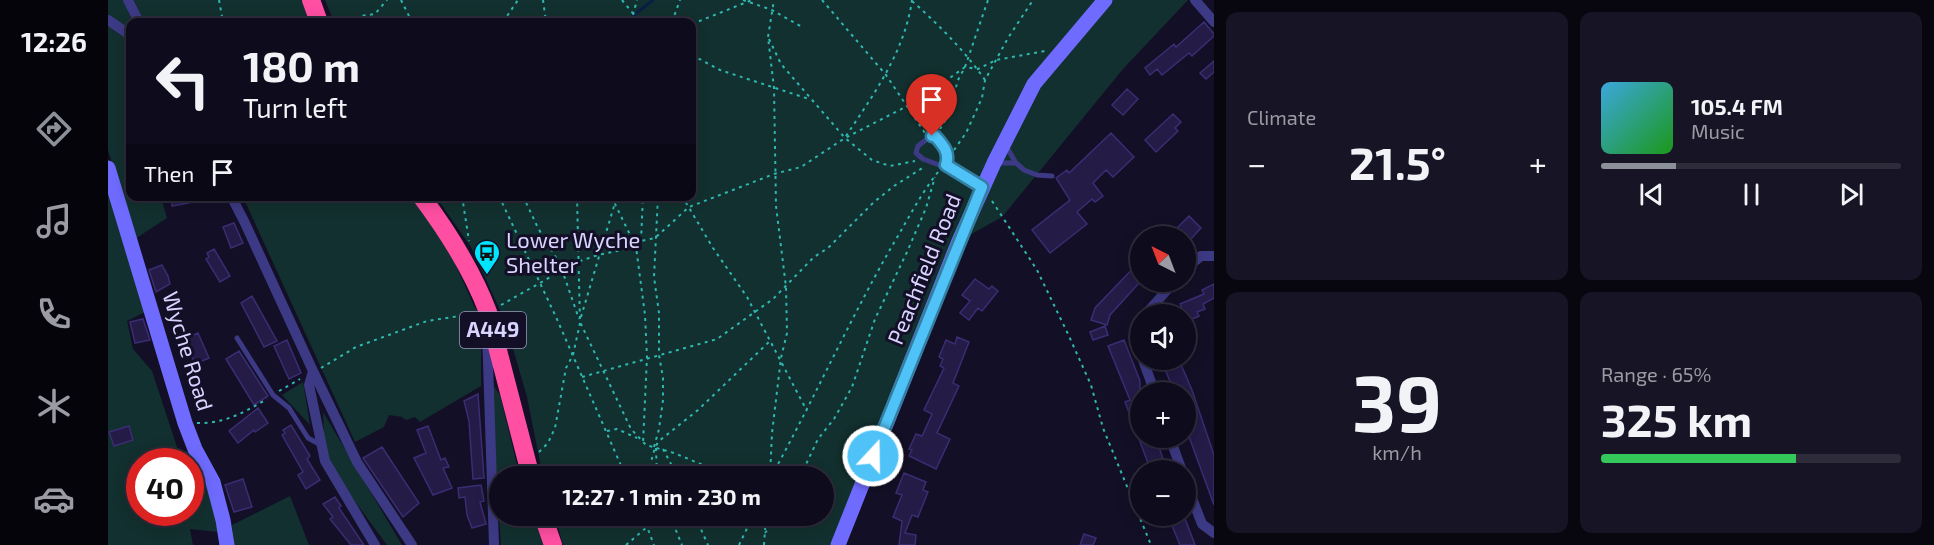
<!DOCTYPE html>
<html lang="en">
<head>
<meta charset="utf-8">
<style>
	:root { --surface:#0e0b1c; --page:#171425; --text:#f1f3f6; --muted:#9b9ba3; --line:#2e2b3b; --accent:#8c9099 }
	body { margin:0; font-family:"Exo 2",sans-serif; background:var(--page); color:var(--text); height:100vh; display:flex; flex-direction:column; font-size:22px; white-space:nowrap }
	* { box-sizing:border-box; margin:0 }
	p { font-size:20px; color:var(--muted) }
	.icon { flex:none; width:33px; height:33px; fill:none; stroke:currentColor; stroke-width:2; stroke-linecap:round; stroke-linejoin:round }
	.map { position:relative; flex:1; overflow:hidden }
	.panel { display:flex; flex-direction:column; gap:12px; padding:12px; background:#08060f; width:720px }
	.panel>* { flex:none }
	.guide { position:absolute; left:18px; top:18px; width:570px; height:183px; border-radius:12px; box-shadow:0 3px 15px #0003,0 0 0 2px var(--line); background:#0e0b1c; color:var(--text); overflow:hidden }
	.needle { width:39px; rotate:318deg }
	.tools { position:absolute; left:1022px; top:226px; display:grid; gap:12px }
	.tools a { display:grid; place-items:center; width:66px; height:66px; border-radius:50%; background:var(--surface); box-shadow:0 3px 15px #0003,0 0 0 2px var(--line); font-size:30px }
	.speed { position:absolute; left:18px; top:448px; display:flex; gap:12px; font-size:30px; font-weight:700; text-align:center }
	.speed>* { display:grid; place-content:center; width:78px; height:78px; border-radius:50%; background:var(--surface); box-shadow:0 3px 15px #0003,0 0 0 2px var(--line); line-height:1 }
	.speed .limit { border:9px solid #d22; background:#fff; color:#111 }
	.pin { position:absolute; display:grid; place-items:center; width:51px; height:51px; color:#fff; margin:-62px -26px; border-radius:50% 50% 50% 0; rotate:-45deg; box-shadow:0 0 6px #0007 }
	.pin .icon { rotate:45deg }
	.me { position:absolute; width:66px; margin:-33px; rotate:21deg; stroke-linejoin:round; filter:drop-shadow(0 0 4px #0008) }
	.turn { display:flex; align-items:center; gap:21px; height:126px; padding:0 18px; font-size:27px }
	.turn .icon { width:78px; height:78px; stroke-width:2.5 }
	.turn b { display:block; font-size:42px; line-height:51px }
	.then { display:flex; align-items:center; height:57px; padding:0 18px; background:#0003; gap:12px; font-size:22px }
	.big { font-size:45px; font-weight:700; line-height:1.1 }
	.panel .card { flex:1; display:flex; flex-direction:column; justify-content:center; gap:9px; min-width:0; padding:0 21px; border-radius:12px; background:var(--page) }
	.panel .dial { align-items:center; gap:0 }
	.dial b { font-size:78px; line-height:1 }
	.song { display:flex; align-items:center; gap:18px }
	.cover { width:72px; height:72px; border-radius:9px; background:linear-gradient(135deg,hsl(200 70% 55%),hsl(120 70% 35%)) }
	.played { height:6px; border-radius:3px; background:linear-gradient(90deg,var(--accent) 25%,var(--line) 25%) }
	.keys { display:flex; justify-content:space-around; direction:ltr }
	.heat { display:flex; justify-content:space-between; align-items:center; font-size:33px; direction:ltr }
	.charge { height:9px; border-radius:4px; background:linear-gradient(90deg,#34c759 65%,var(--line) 0) }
	.panel .tiles { flex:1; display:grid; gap:12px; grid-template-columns:repeat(2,1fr) }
	.trip { position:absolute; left:381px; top:466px; width:345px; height:60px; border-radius:30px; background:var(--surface); box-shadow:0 3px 15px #0003,0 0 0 2px var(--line); font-weight:700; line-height:60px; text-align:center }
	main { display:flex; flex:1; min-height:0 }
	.dock { display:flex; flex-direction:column; width:108px; justify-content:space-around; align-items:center; background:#06040b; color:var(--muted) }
	.dock .icon { width:42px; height:42px }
	.dock .current { color:var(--accent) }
	.dock b { font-size:27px; color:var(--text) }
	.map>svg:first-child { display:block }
	.green { fill:#12302f; fill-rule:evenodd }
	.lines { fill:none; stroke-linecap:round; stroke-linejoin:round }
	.stream { stroke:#0a1f44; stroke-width:3 }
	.building { fill:#241b47; stroke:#3b2d73; stroke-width:1.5 }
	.path { stroke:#2fb8b0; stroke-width:2; stroke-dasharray:3 4.5; stroke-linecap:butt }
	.lane { stroke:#3d3a85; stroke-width:5 }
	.street { stroke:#3d3a85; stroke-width:10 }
	.secondary { stroke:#6f6bff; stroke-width:15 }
	.highway { stroke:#ff4fa3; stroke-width:18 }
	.route-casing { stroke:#337fa1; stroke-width:15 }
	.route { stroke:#4fc3f7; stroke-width:10 }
	.labels { text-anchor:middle; stroke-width:6; stroke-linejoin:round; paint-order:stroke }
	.shield { fill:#130f26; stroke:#9e99be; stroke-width:1.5 }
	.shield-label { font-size:21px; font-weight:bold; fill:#d9d4ff }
	.poi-label { font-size:22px; fill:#d9d4ff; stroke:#130f26; text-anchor:start }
	.street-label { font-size:22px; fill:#d9d4ff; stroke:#130f26 }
</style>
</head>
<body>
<main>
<nav class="dock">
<b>12:26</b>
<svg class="icon current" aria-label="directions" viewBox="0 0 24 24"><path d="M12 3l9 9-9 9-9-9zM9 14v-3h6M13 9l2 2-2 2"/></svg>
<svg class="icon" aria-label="music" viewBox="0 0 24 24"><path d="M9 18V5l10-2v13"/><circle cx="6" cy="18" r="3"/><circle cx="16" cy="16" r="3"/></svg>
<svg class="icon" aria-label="phone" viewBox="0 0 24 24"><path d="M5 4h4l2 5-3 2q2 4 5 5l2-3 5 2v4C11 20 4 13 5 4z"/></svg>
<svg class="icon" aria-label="climate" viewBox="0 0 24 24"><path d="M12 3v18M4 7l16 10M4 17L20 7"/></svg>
<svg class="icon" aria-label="car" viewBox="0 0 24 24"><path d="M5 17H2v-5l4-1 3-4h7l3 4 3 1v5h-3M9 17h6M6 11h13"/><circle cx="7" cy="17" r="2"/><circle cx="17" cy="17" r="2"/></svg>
</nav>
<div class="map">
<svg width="1106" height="545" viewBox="0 0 1106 545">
	<rect width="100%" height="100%" fill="#130f26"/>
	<path class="green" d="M 0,0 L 15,0 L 25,22 L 22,22 L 22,196 L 53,197 L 59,218 L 27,239 L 0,150 Z
		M 26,0 L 194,0 L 203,22 L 36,22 Z
		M 217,0 L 1080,0 L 1015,69 L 894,217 L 851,241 L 730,545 L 455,545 L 447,516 L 716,516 L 716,477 L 435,477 L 419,397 L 397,321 L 363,247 L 328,197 L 584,196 L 584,22 L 226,22 Z
		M 0,193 L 39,311 L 19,321 L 25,349 L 44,371 L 70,450 L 83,452 L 101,487 L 111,532 L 82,529 L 85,545 L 0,545 ZM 32,462 L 82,462 L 82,513 L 32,513 Z
		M 135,197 L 304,197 L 339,245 L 366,306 L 373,316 L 373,386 L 312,422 L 307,417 L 298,420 L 294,417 L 281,415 L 276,427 L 247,442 Z
		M 381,379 L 392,395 L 412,477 L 392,477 L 392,516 L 425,516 L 436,545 L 393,545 Z
		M 195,382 L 202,425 L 174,395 Z
		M 215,412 L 294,545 L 279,545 L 217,461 Z
		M 182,496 L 201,545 L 126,545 L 124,525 Z"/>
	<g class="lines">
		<path class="stream" d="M 517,22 L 545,0"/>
	</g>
	<path class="building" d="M 1096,22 L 1106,34 L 1106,36 L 1084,56 L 1081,53 L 1054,75 L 1049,69 L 1042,75 L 1037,68 L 1066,44 L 1068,47 Z
		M 1106,61 L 1106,72 L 1098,79 L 1092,73 Z
		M 1019,89 L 1030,99 L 1015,115 L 1004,105 Z
		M 1065,114 L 1073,122 L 1067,128 L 1070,131 L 1048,152 L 1037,140 Z
		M 1003,133 L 1026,157 L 1005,177 L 998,170 L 985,183 L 995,196 L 987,202 L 984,199 L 969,212 L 979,224 L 942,253 L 924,230 L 962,200 L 948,178 L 959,170 L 961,173 Z
		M 63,196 L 90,196 L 91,201 L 64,206 Z
		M 1081,216 L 1093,228 L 1081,241 L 1077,237 L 1050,237 L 1059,227 L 1065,232 Z
		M 126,223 L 135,243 L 123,248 L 115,227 Z
		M 106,249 L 122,276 L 112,282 L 98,259 L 101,257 L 99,253 Z
		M 1032,261 L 1032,282 L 1002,315 L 999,325 L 983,320 L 987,308 Z
		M 54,265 L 60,276 L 62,284 L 48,292 L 41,270 Z
		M 867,279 L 881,289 L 884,286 L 890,291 L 874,311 L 870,308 L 861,320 L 852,313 L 862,301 L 854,295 Z
		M 1106,284 L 1106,298 L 1095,304 L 1097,309 L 1089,312 L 1091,316 L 1077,322 L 1077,315 L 1072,304 L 1096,294 L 1094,290 Z
		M 144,296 L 169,341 L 156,347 L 133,303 Z
		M 35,319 L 42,340 L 27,343 L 22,322 Z
		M 997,326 L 1000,335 L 985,340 L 982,332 Z
		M 90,333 L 101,358 L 87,364 L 76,339 Z
		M 849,337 L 861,342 L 845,383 L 851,386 L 829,433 L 842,439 L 828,469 L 801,456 L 804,450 L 801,449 L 808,434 L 814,436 L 824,414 L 816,410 L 836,368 L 832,366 L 835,359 L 831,357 L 838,340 L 847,344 Z
		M 179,340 L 193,373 L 181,379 L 166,346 Z
		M 1016,340 L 1032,381 L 1032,438 L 1048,438 L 1059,471 L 1043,471 L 1017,402 L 1022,400 L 1000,346 Z
		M 131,351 L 160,396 L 146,405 L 118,359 Z
		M 1053,360 L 1071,360 L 1084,390 L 1106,455 L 1106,505 L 1079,431 L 1077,393 L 1067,393 Z
		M 370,394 L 376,478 L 365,479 L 361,421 L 356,401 Z
		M 150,408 L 160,423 L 147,432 L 146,430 L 130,443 L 121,431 Z
		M 183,425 L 202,456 L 199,459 L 212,480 L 198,489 L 190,475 L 195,472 L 174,435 L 177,433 L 175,430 Z
		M 21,426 L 25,440 L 6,446 L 1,432 Z
		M 320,426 L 333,460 L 337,458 L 341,467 L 335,468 L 344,488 L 325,495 L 306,458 L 318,453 L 309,430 Z
		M 274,447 L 311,503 L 295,517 L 255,458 Z
		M 796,473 L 818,482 L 815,490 L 820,492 L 810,517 L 804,515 L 797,533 L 808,535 L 807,545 L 791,545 L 794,521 L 785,517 L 794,495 L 788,493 Z
		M 135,479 L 144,507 L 126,512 L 117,485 Z
		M 373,485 L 376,501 L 372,502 L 378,524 L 364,528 L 359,515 L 357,497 L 351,498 L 350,488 Z
		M 227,497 L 233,506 L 231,508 L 256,545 L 243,545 L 222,519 L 225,517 L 215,504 Z
		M 1060,516 L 1076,516 L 1087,545 L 1072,545 Z
		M 976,534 L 988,538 L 985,545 L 972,545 Z"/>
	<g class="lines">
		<path class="path" d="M 111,0 L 115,22
			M 293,0 L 304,22
			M 435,0 L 438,22
			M 514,0 L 532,22
			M 635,0 L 664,10 L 694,27
			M 714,0 L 778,75 L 817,133
			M 804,1 C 831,25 856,50 877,80
			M 525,15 L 529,0
			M 42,21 L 66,22
			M 241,22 L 253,16 L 267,14 L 279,0
			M 395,22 L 410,0
			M 564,22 L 572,0
			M 584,24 L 644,0
			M 661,39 L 673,64 L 737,138 L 764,160 L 782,166 L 807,161
			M 584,55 L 612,70 L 701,99
			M 832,129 L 840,116 L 850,80 L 857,67 L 880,0
			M 738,136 C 766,94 797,51 804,0
			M 846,150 L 858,133 L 874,98 L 877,80 L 900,38 L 925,0
			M 354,196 L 361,241
			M 391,196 L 448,317 L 518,477
			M 415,196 L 430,228 L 452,264 L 471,319
			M 469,196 L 472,322 L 523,429 L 538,445 L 566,453 L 624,477
			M 506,196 L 507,204 L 528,247 L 537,315 L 539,357 L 535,443
			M 574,196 L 605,248 L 639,297 L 699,411
			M 884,201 L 929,270 L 960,334 L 983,385 L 995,428 L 1043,545
			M 533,241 L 535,196
			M 393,305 L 469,262 L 490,255 L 528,247 L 533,241 L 547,238 L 581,207 L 666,174 L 693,167 L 737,138 L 811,100 L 857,67 L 870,69 L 888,60 L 937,51
			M 473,317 L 509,196
			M 213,368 L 248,347 L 319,321 L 365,314
			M 474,377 L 609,339 L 665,299 L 706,257 L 720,248 L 766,202 L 786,186 L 816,167
			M 171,391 L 192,379
			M 89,423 C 116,424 137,412 159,399
			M 499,431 L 509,429 L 529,438
			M 546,447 L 551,429 L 555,400 L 555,378 L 551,355 L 551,313 L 546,277 L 550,196
			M 548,448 L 549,477
			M 555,449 L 570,477
			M 431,452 L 440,443 L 447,428 L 458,368 L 465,355 L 472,323
			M 530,477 C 548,466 541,455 551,441 L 590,410 L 663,340
			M 662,477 L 664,433 L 673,358 L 679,333 L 678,287 L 668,206 L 666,88 L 660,37 L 666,0
			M 663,477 C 705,401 741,321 784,246 C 799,221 812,195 830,172
			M 692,477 L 710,439 L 726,419 L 744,387 L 767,319 L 799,252 L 818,208 L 827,177
			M 535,516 L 546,545
			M 562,516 L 574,545
			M 587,516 L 600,545
			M 657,533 L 670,516
			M 518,545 L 539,527
			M 631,545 L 645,516
			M 656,545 L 658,516"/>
		<path class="lane" d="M 898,146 L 908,163
			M 887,163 L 908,163 L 916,170 L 929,175 L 944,176
			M 838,165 C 842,152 835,145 827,136 L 823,136 L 810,146 L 808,153 L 815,159 L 834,166 L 838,165 L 873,187
			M 129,338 L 165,395 L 181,408 L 200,438 L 213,445"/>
		<path class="street" d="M 20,0 L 31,22
			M 1087,0 L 1106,22
			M 0,20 L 22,35
			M 123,196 L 136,221 L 205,371 L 201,385 L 217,461 L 267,545
			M 1077,269 L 1093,256 L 1106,256
			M 1037,315 L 1066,282
			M 1032,324 L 1029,332 L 1032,348
			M 379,332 L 386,545
			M 1035,360 L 1047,393
			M 205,371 L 249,462 L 304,545
			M 1062,438 L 1074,471
			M 1077,480 L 1094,524 L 1106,533"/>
		<path class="secondary" d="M 0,168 L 77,423 L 87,449 L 105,482 L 115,520 L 119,545
			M 730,545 L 851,241 L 886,163 L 926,84 L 997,0"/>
		<path class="highway" d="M 203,0 L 211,22
			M 313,196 C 340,232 364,270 380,312 L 423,477
			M 435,516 L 445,545"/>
	</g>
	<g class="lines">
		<defs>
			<path id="route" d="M 765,456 L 874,187 L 838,165 C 842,152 835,145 827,136 L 824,136"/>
		</defs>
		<use href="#route" class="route-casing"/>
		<use href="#route" class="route"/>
	</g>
	<defs>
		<symbol id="bus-pin" viewBox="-11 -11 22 30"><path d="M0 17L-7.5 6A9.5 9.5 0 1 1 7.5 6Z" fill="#00e5ff" stroke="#130f26"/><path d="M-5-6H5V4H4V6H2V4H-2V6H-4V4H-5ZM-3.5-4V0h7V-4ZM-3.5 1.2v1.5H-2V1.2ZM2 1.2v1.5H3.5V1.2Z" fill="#111"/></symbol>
	</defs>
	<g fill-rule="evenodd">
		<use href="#bus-pin" x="364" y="238" width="30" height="40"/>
	</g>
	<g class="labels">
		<rect class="shield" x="352" y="312" width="66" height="36" rx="4.5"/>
		<g class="shield-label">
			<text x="385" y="337">A449</text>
		</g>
		<g class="poi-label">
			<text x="398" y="248">Lower Wyche<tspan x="398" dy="25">Shelter</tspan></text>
		</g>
		<g class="street-label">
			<text transform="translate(816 269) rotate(-68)" y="8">Peachfield Road</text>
			<text transform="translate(80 351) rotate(73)" y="8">Wyche Road</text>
		</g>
	</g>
</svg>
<div class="tools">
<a><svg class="needle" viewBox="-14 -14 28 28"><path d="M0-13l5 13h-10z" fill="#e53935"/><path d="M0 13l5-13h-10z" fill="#9b9ba3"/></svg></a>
<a><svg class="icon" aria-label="sound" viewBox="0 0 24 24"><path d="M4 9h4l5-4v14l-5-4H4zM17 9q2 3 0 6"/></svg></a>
<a>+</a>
<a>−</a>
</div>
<div class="speed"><div class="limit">40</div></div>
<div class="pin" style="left:824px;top:136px;background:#d93025"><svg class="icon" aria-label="arrive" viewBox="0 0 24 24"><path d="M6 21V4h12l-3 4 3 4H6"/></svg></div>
<svg class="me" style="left:765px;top:456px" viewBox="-20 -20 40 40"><circle r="17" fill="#4fc3f7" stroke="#fff" stroke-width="3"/><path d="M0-11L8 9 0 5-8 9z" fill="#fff"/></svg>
<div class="trip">12:27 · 1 min · 230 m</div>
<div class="guide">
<div class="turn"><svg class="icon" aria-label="left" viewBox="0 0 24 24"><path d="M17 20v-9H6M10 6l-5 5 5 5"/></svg><div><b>180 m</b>Turn left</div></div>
<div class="then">Then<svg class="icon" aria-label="arrive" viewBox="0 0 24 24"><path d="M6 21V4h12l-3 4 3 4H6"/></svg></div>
</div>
</div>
<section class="panel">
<div class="tiles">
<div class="card"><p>Climate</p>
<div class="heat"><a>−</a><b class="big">21.5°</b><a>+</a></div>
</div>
<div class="card">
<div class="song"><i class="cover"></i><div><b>105.4 FM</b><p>Music</p></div></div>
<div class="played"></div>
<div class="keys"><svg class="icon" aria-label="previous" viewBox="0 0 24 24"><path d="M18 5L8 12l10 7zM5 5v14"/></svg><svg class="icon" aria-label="pause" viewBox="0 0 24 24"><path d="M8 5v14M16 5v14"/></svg><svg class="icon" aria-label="next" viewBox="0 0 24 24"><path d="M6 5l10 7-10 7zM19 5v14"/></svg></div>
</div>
<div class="card dial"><b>39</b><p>km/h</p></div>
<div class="card"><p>Range · 65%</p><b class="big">325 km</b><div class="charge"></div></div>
</div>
</section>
</main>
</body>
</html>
